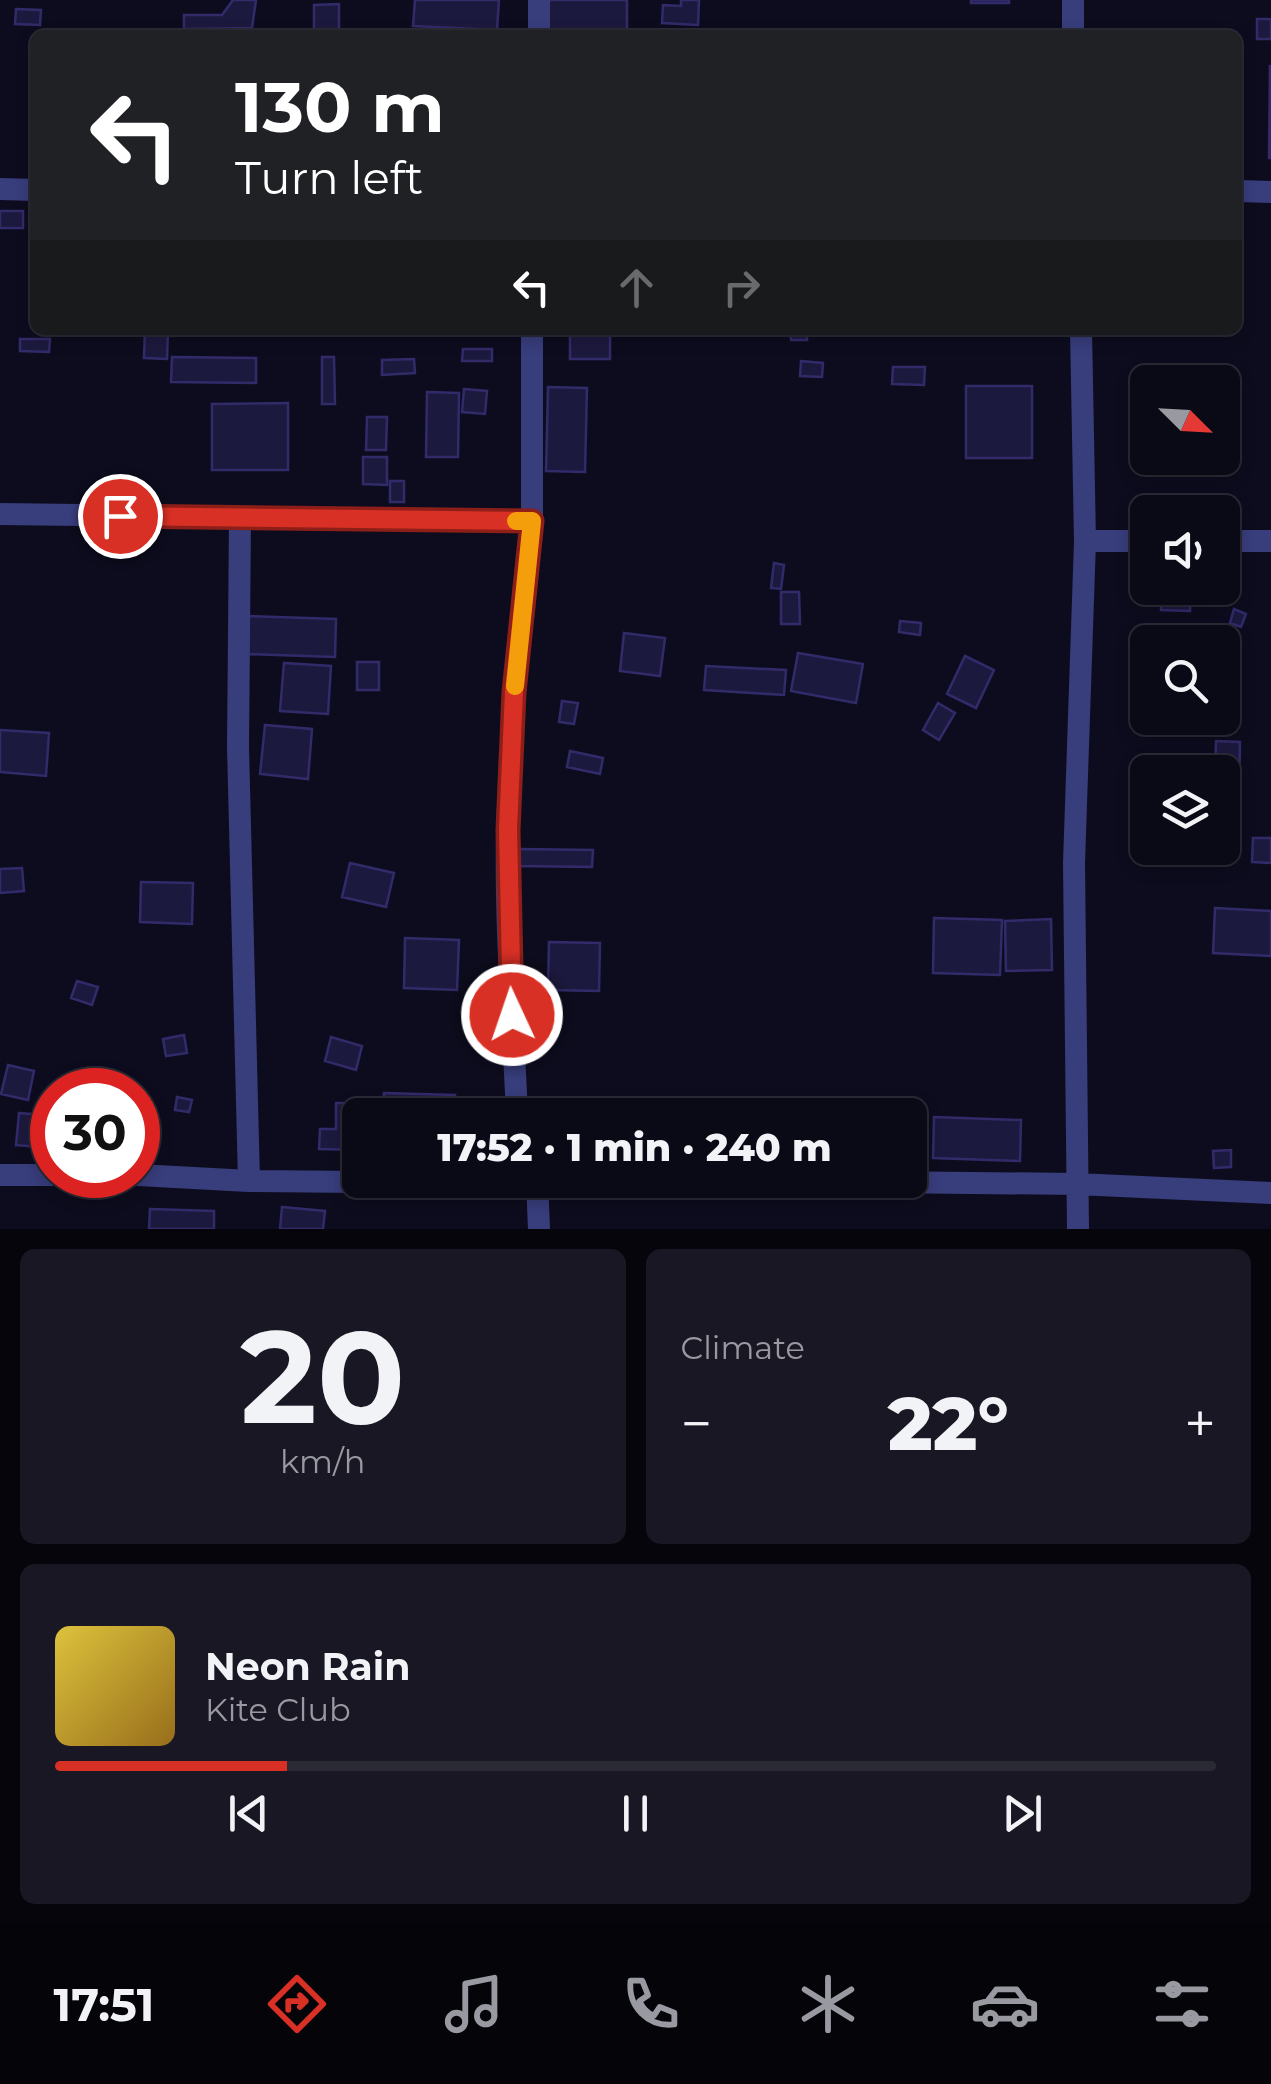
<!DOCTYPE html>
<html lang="en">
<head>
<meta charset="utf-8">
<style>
	:root { --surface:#0a0916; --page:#181723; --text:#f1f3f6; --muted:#999aa1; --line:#2a2a35; --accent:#d93025 }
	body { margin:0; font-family:Montserrat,sans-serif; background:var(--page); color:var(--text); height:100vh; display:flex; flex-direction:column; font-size:38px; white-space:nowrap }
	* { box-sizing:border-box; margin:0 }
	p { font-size:32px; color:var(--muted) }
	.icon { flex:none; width:55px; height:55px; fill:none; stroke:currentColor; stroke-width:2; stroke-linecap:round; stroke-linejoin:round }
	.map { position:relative; height:1229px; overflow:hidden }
	.drawer { display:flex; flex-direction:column; gap:20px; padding:20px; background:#06050c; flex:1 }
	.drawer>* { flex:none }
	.hud { position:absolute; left:30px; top:30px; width:1212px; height:305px; border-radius:15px; box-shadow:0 5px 15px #0003,0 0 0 2px var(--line); background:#202124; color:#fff; overflow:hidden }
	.needle { width:65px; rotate:114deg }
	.buttons { position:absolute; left:1130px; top:365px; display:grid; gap:20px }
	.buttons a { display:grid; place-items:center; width:110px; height:110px; border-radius:15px; background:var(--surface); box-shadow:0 5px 15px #0003,0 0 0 2px var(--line); font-size:50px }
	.speed { position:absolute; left:30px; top:1068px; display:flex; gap:20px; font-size:50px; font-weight:700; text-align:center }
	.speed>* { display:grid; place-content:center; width:130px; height:130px; border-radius:50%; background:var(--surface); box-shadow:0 5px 15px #0003,0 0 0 2px var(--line); line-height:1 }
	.speed .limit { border:15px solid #d22; background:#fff; color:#111 }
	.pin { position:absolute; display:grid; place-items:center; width:85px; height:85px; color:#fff; margin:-42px; border:5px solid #fff; border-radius:50%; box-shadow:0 2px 10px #0007 }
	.me { position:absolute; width:110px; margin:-55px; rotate:357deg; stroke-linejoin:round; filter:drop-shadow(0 0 8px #0008) }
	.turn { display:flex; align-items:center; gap:35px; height:210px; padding:0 40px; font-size:45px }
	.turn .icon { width:130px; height:130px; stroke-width:2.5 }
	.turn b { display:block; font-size:70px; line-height:85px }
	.lanes { display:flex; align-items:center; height:95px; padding:0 40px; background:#0003; justify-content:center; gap:50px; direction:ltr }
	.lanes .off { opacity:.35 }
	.big { font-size:75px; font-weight:800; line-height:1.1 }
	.drawer .tile { flex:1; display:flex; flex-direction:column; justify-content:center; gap:15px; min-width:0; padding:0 35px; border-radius:15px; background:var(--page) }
	.drawer .dial { align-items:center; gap:0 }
	.dial b { font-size:130px; line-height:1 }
	.song { display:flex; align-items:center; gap:30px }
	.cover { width:120px; height:120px; border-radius:15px; background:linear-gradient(135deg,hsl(50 70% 55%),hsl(40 70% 35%)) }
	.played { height:10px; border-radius:5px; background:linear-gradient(90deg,var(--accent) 20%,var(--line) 20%) }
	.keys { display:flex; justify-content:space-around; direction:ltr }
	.heat { display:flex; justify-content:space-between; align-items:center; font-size:55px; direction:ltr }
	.drawer .tiles { flex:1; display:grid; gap:20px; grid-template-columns:1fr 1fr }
	.tile:last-child { grid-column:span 2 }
	.trip { position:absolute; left:342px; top:1098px; width:585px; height:100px; border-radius:15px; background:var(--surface); box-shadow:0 5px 15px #0003,0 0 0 2px var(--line); font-weight:800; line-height:100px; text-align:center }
	.menu { display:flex; height:160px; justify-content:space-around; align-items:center; background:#040409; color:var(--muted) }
	.menu .icon { width:70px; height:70px }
	.menu .on { color:var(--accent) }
	.menu b { font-size:45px; color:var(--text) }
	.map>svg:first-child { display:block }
	.building { fill:#1c193e; stroke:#312b6a; stroke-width:2.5 }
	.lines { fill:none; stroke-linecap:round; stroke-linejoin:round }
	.minor { stroke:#383d7c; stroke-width:22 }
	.route-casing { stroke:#8d1f18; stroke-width:25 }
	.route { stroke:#d93025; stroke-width:18 }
	.slow { stroke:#f59e0b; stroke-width:18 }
</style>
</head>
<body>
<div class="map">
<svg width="1271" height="1229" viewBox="0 0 1271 1229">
	<rect width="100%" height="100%" fill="#0d0c1e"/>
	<path class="building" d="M 233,0 L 256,0 L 252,28 L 184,29 L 184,15 L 222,15 Z
		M 415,0 L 499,0 L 497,30 L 413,26 Z
		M 544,0 L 627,0 L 627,33 L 544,34 Z
		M 681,0 L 699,0 L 698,25 L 662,23 L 663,5 L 681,6 Z
		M 971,0 L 1009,0 L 1009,3 L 971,3 Z
		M 339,4 L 339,30 L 314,30 L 314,5 Z
		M 16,9 L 41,10 L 40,25 L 15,24 Z
		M 1257,19 L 1271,19 L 1271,39 L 1257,39 Z
		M 89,30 L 130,32 L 129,35 L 88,35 Z
		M 1270,66 L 1271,66 L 1271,158 L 1269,158 Z
		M 0,211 L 23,211 L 23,228 L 0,228 Z
		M 145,330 L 168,330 L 167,359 L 144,358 Z
		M 791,330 L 807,330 L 807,340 L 791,340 Z
		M 570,333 L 610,334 L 610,359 L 570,359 Z
		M 20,339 L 50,339 L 49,352 L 20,351 Z
		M 463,349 L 492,349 L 492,361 L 462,361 Z
		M 172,357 L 256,358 L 256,383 L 171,382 Z
		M 322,357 L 334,357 L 335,404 L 322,404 Z
		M 414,359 L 415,373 L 382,375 L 382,360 Z
		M 801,361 L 823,363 L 822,377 L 800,376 Z
		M 893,367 L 925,367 L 924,385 L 892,384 Z
		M 966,386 L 1032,386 L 1032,458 L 966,458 Z
		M 548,387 L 587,388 L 585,472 L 546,471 Z
		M 464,389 L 487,391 L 485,414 L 462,412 Z
		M 427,392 L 459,393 L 458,457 L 426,457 Z
		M 288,403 L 288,470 L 212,470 L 212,404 Z
		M 367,417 L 387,417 L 386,450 L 366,450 Z
		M 363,457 L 387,457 L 387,485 L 363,484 Z
		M 390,481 L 404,481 L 404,502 L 390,502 Z
		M 774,563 L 784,565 L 781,589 L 771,588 Z
		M 781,592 L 799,592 L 800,624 L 781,624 Z
		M 1161,593 L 1190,594 L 1190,611 L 1161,610 Z
		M 1234,609 L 1246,614 L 1241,627 L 1230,623 Z
		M 246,616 L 336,619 L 335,657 L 244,654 Z
		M 900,621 L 921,623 L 920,635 L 899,632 Z
		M 1145,629 L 1172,632 L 1171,642 L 1148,642 L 1148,656 L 1142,655 Z
		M 624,633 L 665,638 L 660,676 L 620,671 Z
		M 798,653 L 863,664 L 856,703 L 791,691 Z
		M 965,656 L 994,670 L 976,708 L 947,694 Z
		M 357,662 L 379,662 L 379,690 L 357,690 Z
		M 284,663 L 331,666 L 328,714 L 280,711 Z
		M 706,666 L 786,670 L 784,695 L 704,690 Z
		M 562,701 L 578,703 L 574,724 L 559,722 Z
		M 938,703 L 955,713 L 939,740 L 923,730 Z
		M 265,725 L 312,729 L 308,779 L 260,774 Z
		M 0,730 L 49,733 L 46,776 L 0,772 Z
		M 1216,741 L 1240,742 L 1239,795 L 1222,795 L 1222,772 L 1215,772 Z
		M 570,751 L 603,758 L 600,774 L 567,767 Z
		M 1253,838 L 1271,838 L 1271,863 L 1252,862 Z
		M 1197,848 L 1212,848 L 1211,861 L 1195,860 Z
		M 518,849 L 593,850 L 592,867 L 517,866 Z
		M 350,863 L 394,873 L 386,907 L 342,897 Z
		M 22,868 L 24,891 L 0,893 L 0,869 Z
		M 141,882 L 193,883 L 192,924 L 140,922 Z
		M 1215,908 L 1271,911 L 1271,956 L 1213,953 Z
		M 934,918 L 1002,920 L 1000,975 L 933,973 Z
		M 1051,919 L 1052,970 L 1006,971 L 1005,921 Z
		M 405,938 L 459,940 L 457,990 L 404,988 Z
		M 549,942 L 600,943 L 599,991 L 548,990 Z
		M 77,981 L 98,987 L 92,1005 L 71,998 Z
		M 184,1035 L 187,1053 L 166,1056 L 163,1039 Z
		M 331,1037 L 362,1046 L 356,1070 L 325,1061 Z
		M 8,1065 L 34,1071 L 28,1100 L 1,1094 Z
		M 384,1093 L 455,1095 L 454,1115 L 383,1115 Z
		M 177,1097 L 192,1100 L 189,1112 L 175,1110 Z
		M 336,1103 L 361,1103 L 360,1150 L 319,1149 L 320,1129 L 336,1129 Z
		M 19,1113 L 42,1115 L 39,1147 L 16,1145 Z
		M 934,1117 L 1021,1120 L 1020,1161 L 933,1158 Z
		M 1231,1150 L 1231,1167 L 1214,1168 L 1213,1151 Z
		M 282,1207 L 325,1211 L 323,1229 L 280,1229 Z
		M 150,1209 L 214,1211 L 214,1229 L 149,1229 Z"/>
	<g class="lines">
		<path class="minor" d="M 539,35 L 539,0
			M 1073,35 L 1073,0
			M 0,189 L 35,190
			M 1238,191 L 1271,192
			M 1081,330 L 1085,541
			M 0,514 L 532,521 L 532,330
			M 240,518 L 238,747 L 249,1181
			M 1222,541 L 1271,541
			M 517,1115 C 513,1021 505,927 507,833 C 510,729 521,625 532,521
			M 0,1175 L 52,1175
			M 138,1175 L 249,1181 L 469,1183 L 499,1180
			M 537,1180 L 539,1229
			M 699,1180 L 1077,1184 L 1271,1193
			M 1078,1229 L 1074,863 L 1085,541 L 1148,541"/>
	</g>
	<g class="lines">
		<defs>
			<path id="route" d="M 120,516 L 532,521 L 514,692 L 508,830 L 512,1015"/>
		</defs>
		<use href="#route" class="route-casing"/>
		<use href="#route" class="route"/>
		<path class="slow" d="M 515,686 L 532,521 L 516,521"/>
	</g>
</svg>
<div class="buttons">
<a><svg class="needle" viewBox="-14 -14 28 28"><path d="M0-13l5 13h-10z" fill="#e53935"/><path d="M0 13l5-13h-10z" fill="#999aa1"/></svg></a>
<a><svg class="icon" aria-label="sound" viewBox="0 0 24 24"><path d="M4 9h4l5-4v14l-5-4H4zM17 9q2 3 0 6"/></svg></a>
<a><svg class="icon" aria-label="search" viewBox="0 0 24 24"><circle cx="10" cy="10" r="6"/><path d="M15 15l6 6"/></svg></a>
<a><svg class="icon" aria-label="layers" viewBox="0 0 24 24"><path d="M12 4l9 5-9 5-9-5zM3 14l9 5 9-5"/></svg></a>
</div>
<div class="speed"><div class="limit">30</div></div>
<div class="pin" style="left:120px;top:516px;background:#d93025"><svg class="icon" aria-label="arrive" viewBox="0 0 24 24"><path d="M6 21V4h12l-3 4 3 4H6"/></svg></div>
<svg class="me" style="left:512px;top:1015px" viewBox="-20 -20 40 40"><circle r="17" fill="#d93025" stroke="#fff" stroke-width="3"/><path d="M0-11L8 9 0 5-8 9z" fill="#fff"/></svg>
<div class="trip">17:52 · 1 min · 240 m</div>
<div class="hud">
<div class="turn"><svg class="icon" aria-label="left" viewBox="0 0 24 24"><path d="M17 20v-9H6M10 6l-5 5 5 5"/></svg><div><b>130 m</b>Turn left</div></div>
<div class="lanes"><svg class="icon" aria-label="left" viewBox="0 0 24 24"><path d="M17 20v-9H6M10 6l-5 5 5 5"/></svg><svg class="icon off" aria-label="ahead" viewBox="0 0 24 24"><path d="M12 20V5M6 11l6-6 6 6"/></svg><svg class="icon off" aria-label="right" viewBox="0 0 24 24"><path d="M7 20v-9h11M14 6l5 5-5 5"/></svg></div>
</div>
</div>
<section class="drawer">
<div class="tiles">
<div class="tile dial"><b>20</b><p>km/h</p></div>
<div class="tile"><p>Climate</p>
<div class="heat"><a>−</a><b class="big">22°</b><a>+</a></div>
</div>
<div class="tile">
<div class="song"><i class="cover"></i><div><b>Neon Rain</b><p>Kite Club</p></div></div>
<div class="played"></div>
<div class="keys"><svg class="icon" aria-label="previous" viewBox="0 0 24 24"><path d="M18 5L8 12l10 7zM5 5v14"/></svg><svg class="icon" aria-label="pause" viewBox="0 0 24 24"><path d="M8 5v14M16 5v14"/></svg><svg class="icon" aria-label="next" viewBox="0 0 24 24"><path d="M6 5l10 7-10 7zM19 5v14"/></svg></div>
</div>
</div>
</section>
<nav class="menu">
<b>17:51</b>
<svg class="icon on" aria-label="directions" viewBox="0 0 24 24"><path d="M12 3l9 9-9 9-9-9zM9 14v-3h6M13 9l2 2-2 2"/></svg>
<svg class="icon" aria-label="music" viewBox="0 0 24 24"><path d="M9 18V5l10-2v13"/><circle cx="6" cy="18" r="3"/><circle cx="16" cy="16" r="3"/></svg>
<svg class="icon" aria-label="phone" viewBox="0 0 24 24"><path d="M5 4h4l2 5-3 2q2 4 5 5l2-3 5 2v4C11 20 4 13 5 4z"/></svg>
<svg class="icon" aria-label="climate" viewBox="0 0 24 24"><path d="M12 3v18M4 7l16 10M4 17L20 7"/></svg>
<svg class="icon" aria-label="car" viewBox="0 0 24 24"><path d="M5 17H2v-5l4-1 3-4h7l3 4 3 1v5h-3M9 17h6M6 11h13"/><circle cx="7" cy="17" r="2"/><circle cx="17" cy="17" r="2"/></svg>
<svg class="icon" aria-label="filters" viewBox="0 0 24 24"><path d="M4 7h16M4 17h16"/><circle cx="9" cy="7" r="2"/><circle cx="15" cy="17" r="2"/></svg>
</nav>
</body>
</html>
